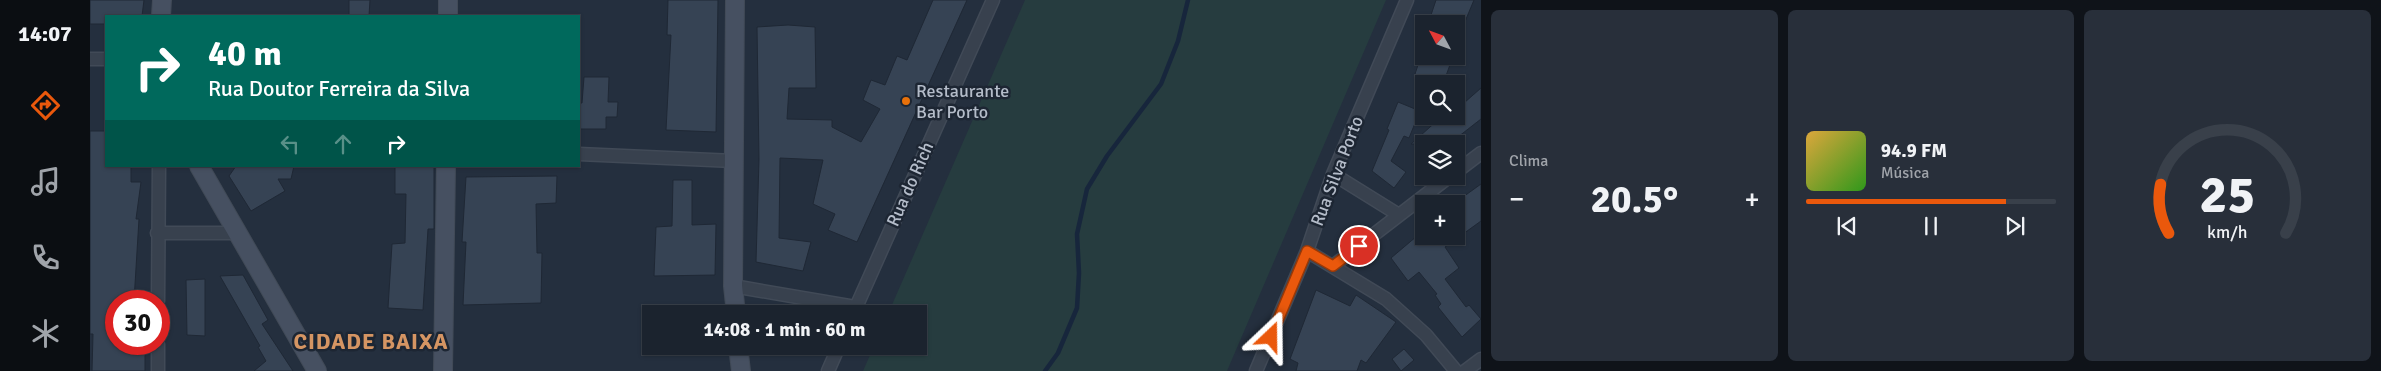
<!DOCTYPE html>
<html lang="pt">
<head>
<meta charset="utf-8">
<style>
	:root { --surface:#1b232e; --page:#282f3a; --text:#f1f3f6; --muted:#a0a4aa; --line:#39404a; --accent:#ea580c }
	body { margin:0; font-family:Signika,sans-serif; background:var(--page); color:var(--text); height:100vh; display:flex; flex-direction:column; font-size:19px; white-space:nowrap }
	* { box-sizing:border-box; margin:0 }
	p { font-size:16px; color:var(--muted) }
	.icon { flex:none; width:28px; height:28px; fill:none; stroke:currentColor; stroke-width:2; stroke-linecap:round; stroke-linejoin:round }
	.map { position:relative; flex:1; overflow:hidden }
	.drawer { display:flex; flex-direction:column; gap:10px; padding:10px; background:#0f1319; width:900px }
	.drawer>* { flex:none }
	.banner { position:absolute; left:15px; top:15px; width:475px; height:152px; border-radius:0px; box-shadow:0 1px 4px #0004,0 0 0 1px var(--line); background:#00695c; color:#fff; overflow:hidden }
	.needle { width:32px; rotate:311deg }
	.tools { position:absolute; left:1325px; top:15px; display:grid; gap:10px }
	.tools a { display:grid; place-items:center; width:50px; height:50px; border-radius:0px; background:var(--surface); box-shadow:0 1px 4px #0004,0 0 0 1px var(--line); font-size:25px }
	.speed { position:absolute; left:15px; top:290px; display:flex; gap:10px; font-size:25px; font-weight:700; text-align:center }
	.speed>* { display:grid; place-content:center; width:65px; height:65px; border-radius:50%; background:var(--surface); box-shadow:0 1px 4px #0004,0 0 0 1px var(--line); line-height:1 }
	.speed .limit { border:8px solid #d22; background:#fff; color:#111 }
	.pin { position:absolute; display:grid; place-items:center; width:42px; height:42px; color:#fff; margin:-21px; border:2px solid #fff; border-radius:50%; box-shadow:0 1px 5px #0007 }
	.me { position:absolute; width:55px; margin:-28px; rotate:23deg; stroke-linejoin:round; filter:drop-shadow(0 0 4px #0008) }
	.turn { display:flex; align-items:center; gap:18px; height:105px; padding:0 20px; font-size:22px }
	.turn .icon { width:65px; height:65px; stroke-width:2.5 }
	.turn b { display:block; font-size:35px; line-height:42px }
	.lanes { display:flex; align-items:center; height:48px; padding:0 20px; background:#0003; justify-content:center; gap:25px; direction:ltr }
	.lanes .off { opacity:.35 }
	.big { font-size:38px; font-weight:700; line-height:1.1 }
	.drawer .card { flex:1; display:flex; flex-direction:column; justify-content:center; gap:8px; min-width:0; padding:0 18px; border-radius:8px; background:var(--page) }
	.drawer .dial { align-items:center; gap:0 }
	.dial svg { height:130px; overflow:visible; fill:none; stroke:var(--line); stroke-width:7; stroke-linecap:round; text-anchor:middle }
	.dial text { fill:var(--text); stroke:none }
	.song { display:flex; align-items:center; gap:15px }
	.cover { width:60px; height:60px; border-radius:8px; background:linear-gradient(135deg,hsl(40 70% 55%),hsl(110 70% 35%)) }
	.played { height:5px; border-radius:2px; background:linear-gradient(90deg,var(--accent) 80%,var(--line) 80%) }
	.keys { display:flex; justify-content:space-around; direction:ltr }
	.heat { display:flex; justify-content:space-between; align-items:center; font-size:28px; direction:ltr }
	.drawer .tiles { flex:1; display:grid; gap:10px; grid-template-columns:repeat(3,1fr) }
	.trip { position:absolute; left:552px; top:305px; width:285px; height:50px; border-radius:0px; background:var(--surface); box-shadow:0 1px 4px #0004,0 0 0 1px var(--line); font-weight:700; line-height:50px; text-align:center }
	main { display:flex; flex:1; min-height:0 }
	.dock { display:flex; flex-direction:column; width:90px; justify-content:space-around; align-items:center; background:#0b0e12; color:var(--muted) }
	.dock .icon { width:35px; height:35px }
	.dock .selected { color:var(--accent) }
	.dock b { font-size:22px; color:var(--text) }
	.map>svg:first-child { display:block }
	.green { fill:#263c3f }
	.lines { fill:none; stroke-linecap:round; stroke-linejoin:round }
	.stream { stroke:#17263c; stroke-width:4.5 }
	.building { fill:#364354; stroke:#1f2835 }
	.street-casing { stroke:#414a57; stroke-width:15 }
	.secondary-casing { stroke:#414a57; stroke-width:20 }
	.street { stroke:#38414e; stroke-width:12 }
	.secondary { stroke:#465061; stroke-width:18 }
	.route-casing { stroke:#983908; stroke-width:12 }
	.route { stroke:#ea580c; stroke-width:9 }
	.food-dot { fill:#e8710a; stroke:#1d2633; stroke-width:2 }
	.labels { text-anchor:middle; stroke-width:5; stroke-linejoin:round; paint-order:stroke }
	.poi-label { font-size:18px; fill:#b4bcc9; stroke:#1d2633; text-anchor:start }
	.street-label { font-size:18px; fill:#b4bcc9; stroke:#1d2633 }
	.district-label { font-size:22px; font-weight:bold; letter-spacing:1px; fill:#d59563; stroke:#1d2633 }
</style>
</head>
<body>
<main>
<nav class="dock">
<b>14:07</b>
<svg class="icon selected" aria-label="directions" viewBox="0 0 24 24"><path d="M12 3l9 9-9 9-9-9zM9 14v-3h6M13 9l2 2-2 2"/></svg>
<svg class="icon" aria-label="music" viewBox="0 0 24 24"><path d="M9 18V5l10-2v13"/><circle cx="6" cy="18" r="3"/><circle cx="16" cy="16" r="3"/></svg>
<svg class="icon" aria-label="phone" viewBox="0 0 24 24"><path d="M5 4h4l2 5-3 2q2 4 5 5l2-3 5 2v4C11 20 4 13 5 4z"/></svg>
<svg class="icon" aria-label="climate" viewBox="0 0 24 24"><path d="M12 3v18M4 7l16 10M4 17L20 7"/></svg>
</nav>
<div class="map">
<svg width="1391" height="371" viewBox="0 0 1391 371">
	<rect width="100%" height="100%" fill="#242f3e"/>
	<path class="green" d="M 935,0 L 1296,0 L 1137,371 L 773,371 L 784,346 L 829,346 L 829,314 L 798,314 Z"/>
	<g class="lines">
		<path class="stream" d="M 955,371 L 968,353 L 987,308 L 989,273 L 987,234 L 997,189 L 1017,156 L 1071,84 L 1088,41 L 1098,0"/>
	</g>
	<path class="building" d="M 0,0 L 54,0 L 52,16 L 16,16 L 16,24 L 0,24 Z
		M 259,0 L 280,0 L 279,16 L 259,16 Z
		M 578,0 L 628,0 L 626,132 L 576,130 L 581,35 L 577,35 Z
		M 843,0 L 877,0 L 767,242 L 738,230 L 745,214 L 723,204 L 733,160 L 690,158 L 689,238 L 721,242 L 713,271 L 666,262 L 669,159 L 667,27 L 698,25 L 725,27 L 726,88 L 699,88 L 697,119 L 742,120 L 742,127 L 771,142 L 790,109 L 773,100 L 781,80 L 795,85 L 807,56 L 817,60 Z
		M 1346,0 L 1384,0 L 1374,24 L 1338,24 Z
		M 1331,56 L 1345,56 L 1361,62 L 1353,84 L 1325,74 Z
		M 494,77 L 519,77 L 518,102 L 528,102 L 527,117 L 516,117 L 516,129 L 489,129 L 489,103 L 492,103 Z
		M 1391,88 L 1391,119 L 1382,126 L 1359,144 L 1321,144 L 1349,119 L 1352,122 L 1359,116 L 1366,116 L 1366,110 Z
		M 1308,102 L 1330,111 L 1319,138 L 1314,136 L 1301,161 L 1316,172 L 1304,188 L 1282,171 L 1299,130 L 1297,129 Z
		M 0,131 L 16,131 L 16,166 L 41,166 L 41,182 L 51,182 L 46,219 L 49,219 L 44,301 L 26,301 L 26,344 L 55,344 L 55,371 L 2,371 L 3,334 L 0,334 Z
		M 146,166 L 204,166 L 201,179 L 188,179 L 195,191 L 161,211 L 139,176 Z
		M 305,166 L 344,166 L 344,229 L 338,229 L 333,310 L 298,308 L 302,244 L 315,243 L 316,194 L 305,194 Z
		M 467,176 L 466,203 L 446,204 L 447,253 L 452,253 L 451,303 L 373,305 L 376,242 L 372,242 L 376,177 Z
		M 583,180 L 602,180 L 602,225 L 626,224 L 625,275 L 564,276 L 566,227 L 582,226 Z
		M 1391,184 L 1391,221 L 1355,247 L 1369,268 L 1355,279 L 1376,307 L 1379,305 L 1391,319 L 1372,337 L 1348,307 L 1351,304 L 1345,295 L 1347,294 L 1329,272 L 1318,281 L 1301,258 L 1327,236 L 1366,236 L 1366,202 Z
		M 153,275 L 178,320 L 172,324 L 203,371 L 164,371 L 176,361 L 168,347 L 170,346 L 130,276 Z
		M 115,279 L 115,336 L 97,335 L 96,280 Z
		M 1226,290 L 1260,306 L 1266,295 L 1306,322 L 1276,363 L 1271,360 L 1267,371 L 1206,371 L 1208,363 L 1200,359 Z
		M 1314,349 L 1324,360 L 1311,371 L 1302,359 Z"/>
	<g class="lines">
		<defs>
			<path id="street" d="M 0,59 L 16,59
				M 489,154 L 644,161
				M 1366,172 L 1391,153
				M 1243,174 L 1309,215
				M 67,233 L 147,233
				M 1217,251 L 1296,299 L 1336,335 L 1366,371
				M 1243,266 L 1360,176
				M 643,286 L 765,307
				M 68,301 L 69,166
				M 763,314 L 903,0
				M 68,344 L 68,371
				M 738,371 L 749,346
				M 1166,371 L 1217,251 L 1243,174 L 1317,0
				M 1375,371 L 1391,359"/>
			<path id="secondary" d="M 645,0 L 643,286 L 646,314
				M 71,16 L 72,0
				M 358,16 L 358,0
				M 109,166 L 227,371
				M 648,346 L 651,371
				M 353,371 L 356,166"/>
		</defs>
		<use href="#street" class="street-casing"/>
		<use href="#secondary" class="secondary-casing"/>
		<use href="#street" class="street"/>
		<use href="#secondary" class="secondary"/>
	</g>
	<g class="lines">
		<defs>
			<path id="route" d="M 1181,337 L 1217,251 L 1243,266 L 1269,246"/>
		</defs>
		<use href="#route" class="route-casing"/>
		<use href="#route" class="route"/>
	</g>
	<circle class="food-dot" cx="816" cy="101" r="5"/>
	<g class="labels">
		<g class="poi-label">
			<text x="826" y="97">Restaurante<tspan x="826" dy="21">Bar Porto</tspan></text>
		</g>
		<g class="street-label">
			<text transform="translate(1247 171) rotate(-69)" y="6">Rua Silva Porto</text>
			<text transform="translate(820 184) rotate(-66)" y="6">Rua do Rich</text>
		</g>
		<g class="district-label">
			<text x="281" y="349">CIDADE BAIXA</text>
		</g>
	</g>
</svg>
<div class="tools">
<a><svg class="needle" viewBox="-14 -14 28 28"><path d="M0-13l5 13h-10z" fill="#e53935"/><path d="M0 13l5-13h-10z" fill="#a0a4aa"/></svg></a>
<a><svg class="icon" aria-label="search" viewBox="0 0 24 24"><circle cx="10" cy="10" r="6"/><path d="M15 15l6 6"/></svg></a>
<a><svg class="icon" aria-label="layers" viewBox="0 0 24 24"><path d="M12 4l9 5-9 5-9-5zM3 14l9 5 9-5"/></svg></a>
<a>+</a>
</div>
<div class="speed"><div class="limit">30</div></div>
<div class="pin" style="left:1269px;top:246px;background:#d93025"><svg class="icon" aria-label="arrive" viewBox="0 0 24 24"><path d="M6 21V4h12l-3 4 3 4H6"/></svg></div>
<svg class="me" style="left:1181px;top:337px" viewBox="-20 -20 40 40"><path d="M0-17L14 15 0 8-14 15z" fill="#ea580c" stroke="#fff" stroke-width="4"/></svg>
<div class="trip">14:08 · 1 min · 60 m</div>
<div class="banner">
<div class="turn"><svg class="icon" aria-label="right" viewBox="0 0 24 24"><path d="M7 20v-9h11M14 6l5 5-5 5"/></svg><div><b>40 m</b>Rua Doutor Ferreira da Silva</div></div>
<div class="lanes"><svg class="icon off" aria-label="left" viewBox="0 0 24 24"><path d="M17 20v-9H6M10 6l-5 5 5 5"/></svg><svg class="icon off" aria-label="ahead" viewBox="0 0 24 24"><path d="M12 20V5M6 11l6-6 6 6"/></svg><svg class="icon" aria-label="right" viewBox="0 0 24 24"><path d="M7 20v-9h11M14 6l5 5-5 5"/></svg></div>
</div>
</div>
<section class="drawer">
<div class="tiles">
<div class="card"><p>Clima</p>
<div class="heat"><a>−</a><b class="big">20.5°</b><a>+</a></div>
</div>
<div class="card">
<div class="song"><i class="cover"></i><div><b>94.9 FM</b><p>Música</p></div></div>
<div class="played"></div>
<div class="keys"><svg class="icon" aria-label="previous" viewBox="0 0 24 24"><path d="M18 5L8 12l10 7zM5 5v14"/></svg><svg class="icon" aria-label="pause" viewBox="0 0 24 24"><path d="M8 5v14M16 5v14"/></svg><svg class="icon" aria-label="next" viewBox="0 0 24 24"><path d="M6 5l10 7-10 7zM19 5v14"/></svg></div>
</div>
<div class="card dial"><svg viewBox="0 0 100 80">
<path d="M14 69A42 42 0 1 1 86 69"/>
<path d="M14 69A42 42 0 0 1 9 39" stroke="#ea580c"/>
<text x="50" y="56" font-size="32" font-weight="700">25</text>
<text x="50" y="72" font-size="11">km/h</text>
</svg></div>
</div>
</section>
</main>
</body>
</html>
